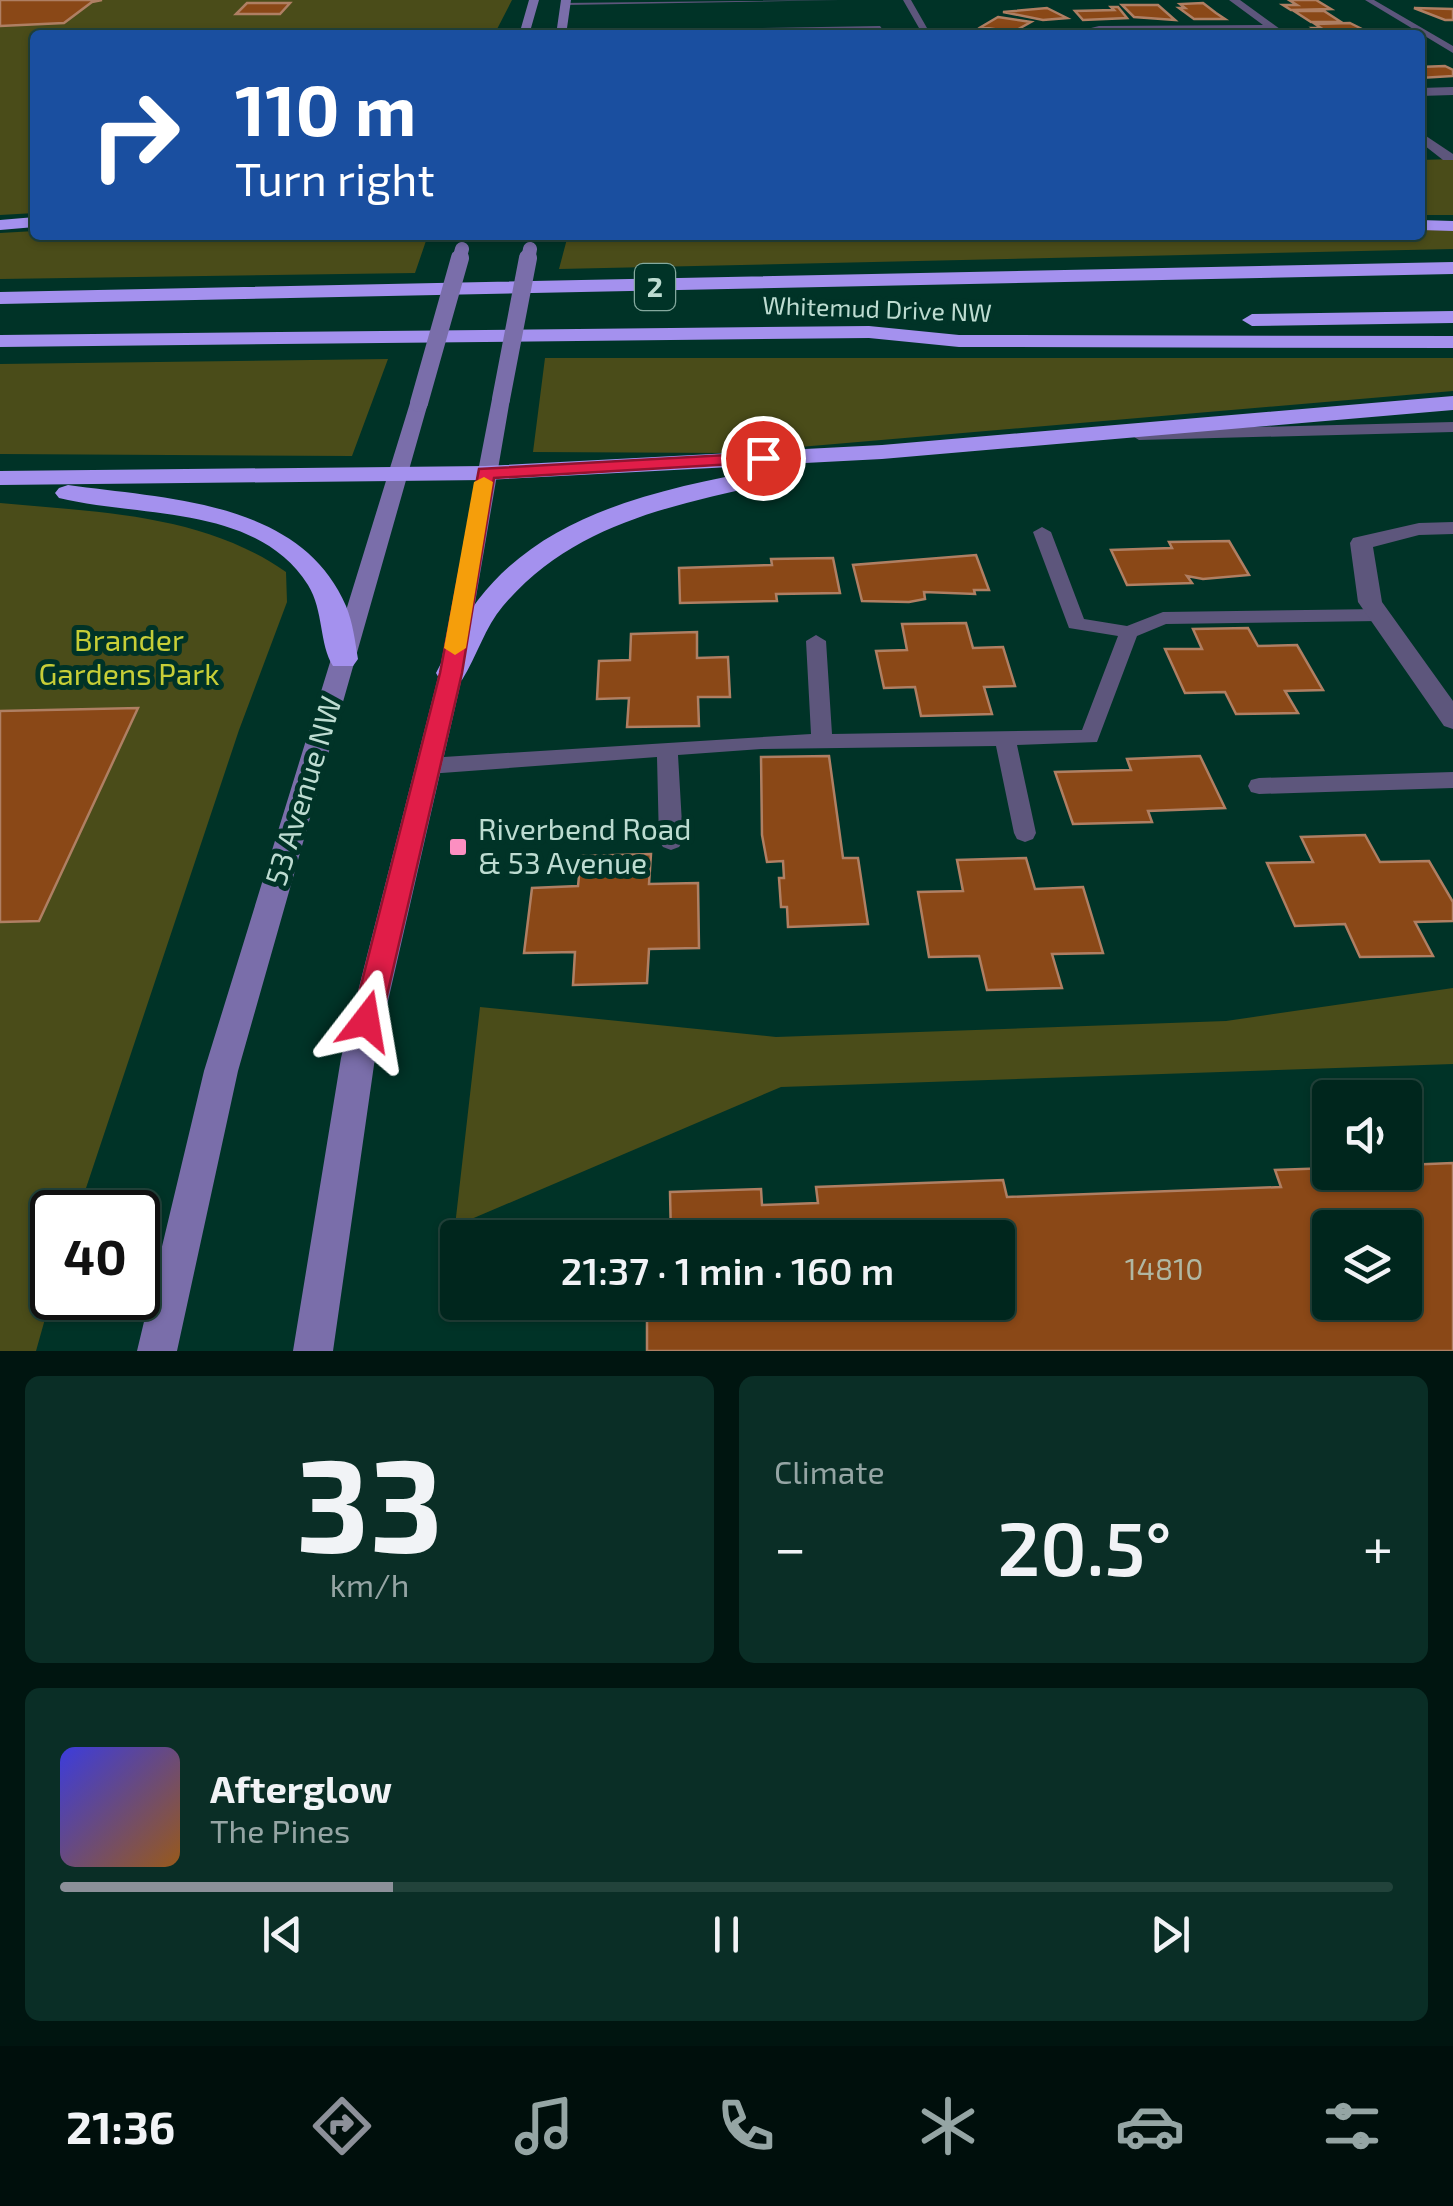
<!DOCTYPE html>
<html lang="en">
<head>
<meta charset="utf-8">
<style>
	:root { --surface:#00261d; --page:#0a2e26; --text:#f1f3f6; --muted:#95a5a4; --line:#22433b; --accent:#8c9099 }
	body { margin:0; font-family:"Exo 2",sans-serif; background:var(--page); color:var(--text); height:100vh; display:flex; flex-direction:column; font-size:38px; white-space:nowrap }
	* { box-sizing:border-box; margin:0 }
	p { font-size:32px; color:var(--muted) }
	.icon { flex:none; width:55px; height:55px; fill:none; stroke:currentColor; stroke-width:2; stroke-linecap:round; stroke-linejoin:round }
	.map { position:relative; height:1351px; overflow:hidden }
	.sheet { display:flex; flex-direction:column; gap:25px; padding:25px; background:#001510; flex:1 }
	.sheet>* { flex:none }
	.banner { position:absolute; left:30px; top:30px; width:1395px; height:210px; border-radius:10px; box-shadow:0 2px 8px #0004,0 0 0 2px var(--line); background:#1a4fa0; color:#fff; overflow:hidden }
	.buttons { position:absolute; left:1312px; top:1080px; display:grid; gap:20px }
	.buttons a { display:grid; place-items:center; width:110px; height:110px; border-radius:10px; background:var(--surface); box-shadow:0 2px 8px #0004,0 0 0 2px var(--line); font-size:50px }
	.speed { position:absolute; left:30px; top:1190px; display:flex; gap:20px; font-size:50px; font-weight:700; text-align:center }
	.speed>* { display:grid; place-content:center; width:130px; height:130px; border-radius:50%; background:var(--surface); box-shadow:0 2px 8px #0004,0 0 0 2px var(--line); line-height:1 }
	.speed .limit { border:5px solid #111; border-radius:15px; background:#fff; color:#111 }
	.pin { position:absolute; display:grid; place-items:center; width:85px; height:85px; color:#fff; margin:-42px; border:5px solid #fff; border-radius:50%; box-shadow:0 2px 10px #0007 }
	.me { position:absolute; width:110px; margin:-55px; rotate:14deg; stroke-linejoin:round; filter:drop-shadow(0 0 8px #0008) }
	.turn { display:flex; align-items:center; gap:35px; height:210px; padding:0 40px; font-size:45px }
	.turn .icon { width:130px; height:130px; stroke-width:2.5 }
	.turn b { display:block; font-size:70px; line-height:85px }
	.big { font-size:75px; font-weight:600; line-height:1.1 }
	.sheet .card { flex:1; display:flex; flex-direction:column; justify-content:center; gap:15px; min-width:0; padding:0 35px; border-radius:15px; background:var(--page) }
	.sheet .dial { align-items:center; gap:0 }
	.dial b { font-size:130px; line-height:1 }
	.song { display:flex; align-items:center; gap:30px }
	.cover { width:120px; height:120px; border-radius:15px; background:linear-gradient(135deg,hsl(240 70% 55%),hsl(30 70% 35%)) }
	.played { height:10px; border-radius:5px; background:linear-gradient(90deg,var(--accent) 25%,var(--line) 25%) }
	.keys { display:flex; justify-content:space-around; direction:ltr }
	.heat { display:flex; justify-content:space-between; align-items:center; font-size:55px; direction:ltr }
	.sheet .tiles { flex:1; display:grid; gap:25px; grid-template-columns:1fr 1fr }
	.card:last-child { grid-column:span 2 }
	.trip { position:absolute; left:440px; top:1220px; width:575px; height:100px; border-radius:10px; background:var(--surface); box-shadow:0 2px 8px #0004,0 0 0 2px var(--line); font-weight:600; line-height:100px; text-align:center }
	.tab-bar { display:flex; height:160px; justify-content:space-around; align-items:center; background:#000f0c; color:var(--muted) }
	.tab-bar .icon { width:70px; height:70px }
	.tab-bar .on { color:var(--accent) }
	.tab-bar b { font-size:45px; color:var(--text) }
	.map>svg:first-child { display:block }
	.green { fill:#4a4c19 }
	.building { fill:#8a4817; stroke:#af7f63; stroke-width:2.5; fill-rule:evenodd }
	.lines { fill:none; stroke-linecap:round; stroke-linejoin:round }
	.lane { fill:#5d567c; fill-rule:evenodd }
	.street { fill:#5d567c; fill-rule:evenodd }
	.secondary { fill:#7a6eaa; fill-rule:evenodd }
	.highway { fill:#a491ee; fill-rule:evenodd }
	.secondary-bridge-far1 { stroke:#7a6eaa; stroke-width:14 }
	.secondary-bridge { stroke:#7a6eaa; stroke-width:18 }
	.route { fill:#e11d48; stroke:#92132f; stroke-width:2.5 }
	.slow { fill:#f59e0b }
	.poi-dot { fill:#fc8fc1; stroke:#003327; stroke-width:4 }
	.labels { text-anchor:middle; stroke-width:10; stroke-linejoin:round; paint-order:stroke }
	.far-street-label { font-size:25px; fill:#bddcd1; stroke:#003327 }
	.shield { fill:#003327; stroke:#84a99e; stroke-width:2.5 }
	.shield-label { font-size:28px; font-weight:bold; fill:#bddcd1 }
	.park-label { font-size:30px; fill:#c7ce37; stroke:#003327 }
	.street-label { font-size:30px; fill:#bddcd1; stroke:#003327 }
	.poi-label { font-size:30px; fill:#bddcd1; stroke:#003327; text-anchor:start }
	.near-number-label { font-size:30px; fill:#b0b7a2 }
</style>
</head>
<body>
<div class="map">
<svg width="1453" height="1351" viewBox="0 0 1453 1351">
	<rect width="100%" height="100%" fill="#003327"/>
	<path class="green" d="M 0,0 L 512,0 L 494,35 L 35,35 L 35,213 L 0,215 Z
		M 1453,159 L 1453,215 L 1420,215 L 1420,160 Z
		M 1420,229 L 1453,230 L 1453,249 L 559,269 L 568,235 L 1420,235 Z
		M 35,231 L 35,235 L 428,235 L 415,273 L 0,279 L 0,233 Z
		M 545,358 L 1453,358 L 1453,391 L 731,453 L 533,452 Z
		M 388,359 L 352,456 L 0,454 L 0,364 Z
		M 0,503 C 98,512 203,514 286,572 L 287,602 L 239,730 L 78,1212 L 52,1212 L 52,1294 L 36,1351 L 0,1351 Z
		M 1453,988 L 1453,1064 L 781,1087 L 455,1226 L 480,1007 L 776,1037 L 1226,1021 Z"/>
	<path class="building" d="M 0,0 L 102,0 L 92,2 L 64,23 L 0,26 Z
		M 1289,0 L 1316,0 L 1331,9 L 1291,10 L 1283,5 L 1297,5 Z
		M 247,3 L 290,3 L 280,14 L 236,14 Z
		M 1203,3 L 1216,13 L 1225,19 L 1194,19 L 1179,8 L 1185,8 L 1180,4 Z
		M 1122,5 L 1158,5 L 1175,20 L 1134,17 Z
		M 1111,7 L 1118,7 L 1127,18 L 1083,20 L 1075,11 L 1114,10 Z
		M 1047,8 L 1067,18 L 1043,20 L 1003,12 Z
		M 1414,8 L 1453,9 L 1453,20 L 1445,20 Z
		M 1294,11 L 1324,11 L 1341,22 L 1311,22 Z
		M 998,17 L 1031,22 L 1013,32 L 981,27 Z
		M 1350,23 L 1372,34 L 1325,35 L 1313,28 L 1321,28 L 1315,24 Z
		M 1445,66 L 1453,70 L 1453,76 L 1420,78 L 1420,67 Z
		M 1229,541 L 1249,575 L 1203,579 L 1187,576 L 1192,583 L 1127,585 L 1111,550 L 1172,548 L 1169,542 Z
		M 976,555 L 989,590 L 974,590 L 975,594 L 924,592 L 925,599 L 909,602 L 862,601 L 853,565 Z
		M 833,558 L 840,593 L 776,594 L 777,601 L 680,603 L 679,568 L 772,565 L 771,559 Z
		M 966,623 L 973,648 L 1003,647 L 1015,686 L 984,687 L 992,714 L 921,716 L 915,687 L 884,688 L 876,651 L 907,650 L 902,624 Z
		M 1248,628 L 1258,646 L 1297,645 L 1323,690 L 1285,691 L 1298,713 L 1236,714 L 1225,692 L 1185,693 L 1165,649 L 1202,649 L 1193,629 Z
		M 697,632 L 697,658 L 728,657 L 730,697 L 698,697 L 699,726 L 627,727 L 629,698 L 597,699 L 599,661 L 630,660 L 631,634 Z
		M 138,708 L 39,921 L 0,922 L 0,711 Z
		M 829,756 L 843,858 L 858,858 L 868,924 L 788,927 L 787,907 L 781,907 L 779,878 L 784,878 L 783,861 L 767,862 L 762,835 L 761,757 Z
		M 1200,756 L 1225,808 L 1148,811 L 1152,822 L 1073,824 L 1055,772 L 1131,770 L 1127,759 Z
		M 1365,835 L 1380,862 L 1429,861 L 1453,902 L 1453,921 L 1415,922 L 1433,956 L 1360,957 L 1345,924 L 1295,926 L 1267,863 L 1313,862 L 1301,837 Z
		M 651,854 L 649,884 L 698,883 L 699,948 L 649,949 L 647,983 L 573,985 L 575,952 L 524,953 L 532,888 L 578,886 L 581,856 Z
		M 1026,858 L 1035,889 L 1083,887 L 1103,953 L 1052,954 L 1062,988 L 987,990 L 979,956 L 929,957 L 918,892 L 963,891 L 957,860 Z
		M 1453,1163 L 1453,1351 L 647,1351 L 647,1302 L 998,1302 L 998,1238 L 671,1238 L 670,1192 L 761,1189 L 762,1205 L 818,1203 L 816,1187 L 1003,1180 L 1007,1197 L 1281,1187 L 1275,1170 L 1330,1168 L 1330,1172 L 1405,1172 L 1405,1165 ZM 1330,1228 L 1405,1228 L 1405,1302 L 1330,1302 Z"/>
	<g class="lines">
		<path class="lane" d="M 840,0 L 566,5 L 562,3 Z
			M 903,0 L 911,0 L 931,35 L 923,35 Z
			M 1365,0 L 1374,0 L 1453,46 L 1453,53 Z
			M 880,26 L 887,35 L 879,35 L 877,30 L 521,32 Z
			M 1453,422 L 1453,432 L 1139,440 L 1131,435 L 1139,430 Z
			M 1042,527 L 1051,532 L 1084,619 L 1127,626 L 1163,612 L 1379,609 L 1388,615 L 1379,621 L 1166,624 L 1137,636 L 1097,742 L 1017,745 L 1036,833 L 1033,839 L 1025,842 L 1017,839 L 1014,833 L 996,746 L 761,749 L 678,755 L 683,841 L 679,847 L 671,850 L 663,847 L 659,841 L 657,757 L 428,774 L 420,771 L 417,766 L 420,761 L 428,758 L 811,734 L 806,641 L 816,635 L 826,641 L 832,734 L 1082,730 L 1118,636 L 1069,628 L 1033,532 Z
			M 1453,772 L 1453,788 L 1259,794 L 1251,792 L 1248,786 L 1251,780 L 1259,778 Z"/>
		<path class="street" d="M 1229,0 L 1240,0 L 1280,29 L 1063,35 L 1099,26 L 1263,25 Z
			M 1453,87 L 1453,95 L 1420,96 L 1420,88 Z
			M 1420,132 L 1453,154 L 1453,160 L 1443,160 L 1420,142 Z
			M 1453,522 L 1453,534 L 1419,535 L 1373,547 L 1382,602 L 1453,701 L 1453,729 L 1444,726 L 1358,602 L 1350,543 L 1353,538 L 1419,523 Z"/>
		<path class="secondary" d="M 529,0 L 539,0 L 529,35 L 519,35 Z
			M 561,0 L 571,0 L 566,35 L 556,35 Z
			M 501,393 L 510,399 L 463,673 L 375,1058 L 333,1351 L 293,1351 L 341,1058 L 439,673 L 492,399 Z
			M 419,397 L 428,403 L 238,1071 L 177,1351 L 137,1351 L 204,1071 L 410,403 Z"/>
		<path class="highway" d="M 35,217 L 35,227 L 0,230 L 0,220 Z
			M 1420,220 L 1453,221 L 1453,231 L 1420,230 Z
			M 1453,262 L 1453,274 L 0,304 L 0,292 Z
			M 1453,311 L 1453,323 L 1252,326 L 1242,320 L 1252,314 Z
			M 869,326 L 959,335 L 1453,336 L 1453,348 L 959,347 L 869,338 L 0,347 L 0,335 Z
			M 1453,396 L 1453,410 L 882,459 L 485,480 L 0,485 L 0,471 L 485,466 L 882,445 Z
			M 786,465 L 795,467 L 798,472 L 795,477 C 687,504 580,516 503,606 C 485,627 477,656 462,680 L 440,680 L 436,673 C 449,648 461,623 478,600 C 551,505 677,487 786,465 Z
			M 68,485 C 166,499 301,500 346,606 C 353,623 355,641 358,659 L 353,666 L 333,666 C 319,644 324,611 308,585 C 257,504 140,518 59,498 L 55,493 L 59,488 Z"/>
		<path class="secondary-bridge-far1" d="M 459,260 L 462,249
			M 528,260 L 530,249"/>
		<path class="secondary-bridge" d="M 501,399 L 528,258
			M 419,403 L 460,258"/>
	</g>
	<path class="route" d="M 763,453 L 772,458 L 770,462 L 494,478 L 462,673 L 381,1021 L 377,1030 L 366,1034 L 356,1030 L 352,1021 L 440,673 L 479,469 Z"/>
	<path class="slow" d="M 484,477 L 493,482 L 466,648 L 455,655 L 444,648 L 474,482 Z"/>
	<rect class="poi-dot" x="448" y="837" width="20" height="20" rx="5"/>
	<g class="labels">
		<g class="far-street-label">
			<text transform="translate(877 309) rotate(2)" y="9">Whitemud Drive NW</text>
		</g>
		<rect class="shield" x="635" y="264" width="40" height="46" rx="8"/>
		<g class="shield-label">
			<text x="655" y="297">2</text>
		</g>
		<g class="park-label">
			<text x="129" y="651">Brander<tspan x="129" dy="34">Gardens Park</tspan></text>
		</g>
		<g class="street-label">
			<text transform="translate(304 791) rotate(-73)" y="10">53 Avenue NW</text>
		</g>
		<g class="poi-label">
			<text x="478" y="840">Riverbend Road<tspan x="478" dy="34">&amp; 53 Avenue</tspan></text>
		</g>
		<g class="near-number-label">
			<text x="1164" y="1280">14810</text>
		</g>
	</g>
</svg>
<div class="buttons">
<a><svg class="icon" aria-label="sound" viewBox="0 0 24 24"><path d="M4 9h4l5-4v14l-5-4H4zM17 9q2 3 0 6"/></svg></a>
<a><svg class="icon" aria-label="layers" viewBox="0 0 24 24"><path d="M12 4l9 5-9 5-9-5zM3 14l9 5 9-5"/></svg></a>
</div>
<div class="speed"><div class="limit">40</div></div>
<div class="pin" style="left:763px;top:458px;background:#d93025"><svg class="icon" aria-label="arrive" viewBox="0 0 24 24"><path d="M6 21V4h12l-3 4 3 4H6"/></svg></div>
<svg class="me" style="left:366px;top:1021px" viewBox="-20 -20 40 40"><path d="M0-17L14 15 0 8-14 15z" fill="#e11d48" stroke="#fff" stroke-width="4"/></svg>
<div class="trip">21:37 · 1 min · 160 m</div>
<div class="banner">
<div class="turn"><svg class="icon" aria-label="right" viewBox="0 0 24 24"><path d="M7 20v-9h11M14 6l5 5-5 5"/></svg><div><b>110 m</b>Turn right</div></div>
</div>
</div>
<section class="sheet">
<div class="tiles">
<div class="card dial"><b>33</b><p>km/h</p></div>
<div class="card"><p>Climate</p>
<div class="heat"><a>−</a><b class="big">20.5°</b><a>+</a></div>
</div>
<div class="card">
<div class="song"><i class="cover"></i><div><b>Afterglow</b><p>The Pines</p></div></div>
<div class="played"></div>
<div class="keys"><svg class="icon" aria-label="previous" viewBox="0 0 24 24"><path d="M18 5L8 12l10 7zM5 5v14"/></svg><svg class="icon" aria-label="pause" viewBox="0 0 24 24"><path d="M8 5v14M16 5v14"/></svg><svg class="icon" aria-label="next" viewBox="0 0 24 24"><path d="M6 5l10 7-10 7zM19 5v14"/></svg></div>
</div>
</div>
</section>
<nav class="tab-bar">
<b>21:36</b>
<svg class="icon on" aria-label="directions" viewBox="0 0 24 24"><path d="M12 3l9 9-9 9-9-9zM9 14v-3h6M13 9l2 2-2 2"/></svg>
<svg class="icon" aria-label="music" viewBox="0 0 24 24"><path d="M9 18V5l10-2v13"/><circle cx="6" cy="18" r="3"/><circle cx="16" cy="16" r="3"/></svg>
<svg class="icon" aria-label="phone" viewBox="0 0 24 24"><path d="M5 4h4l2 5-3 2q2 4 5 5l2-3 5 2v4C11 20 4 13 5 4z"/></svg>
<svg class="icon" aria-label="climate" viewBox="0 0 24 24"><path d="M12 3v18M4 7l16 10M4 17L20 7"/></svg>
<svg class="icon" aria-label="car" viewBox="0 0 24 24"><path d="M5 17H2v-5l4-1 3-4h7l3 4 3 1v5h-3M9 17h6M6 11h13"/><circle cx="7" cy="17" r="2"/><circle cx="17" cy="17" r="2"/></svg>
<svg class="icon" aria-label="filters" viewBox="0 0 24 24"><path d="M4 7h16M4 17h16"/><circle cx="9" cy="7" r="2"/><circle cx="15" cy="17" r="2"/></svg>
</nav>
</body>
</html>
